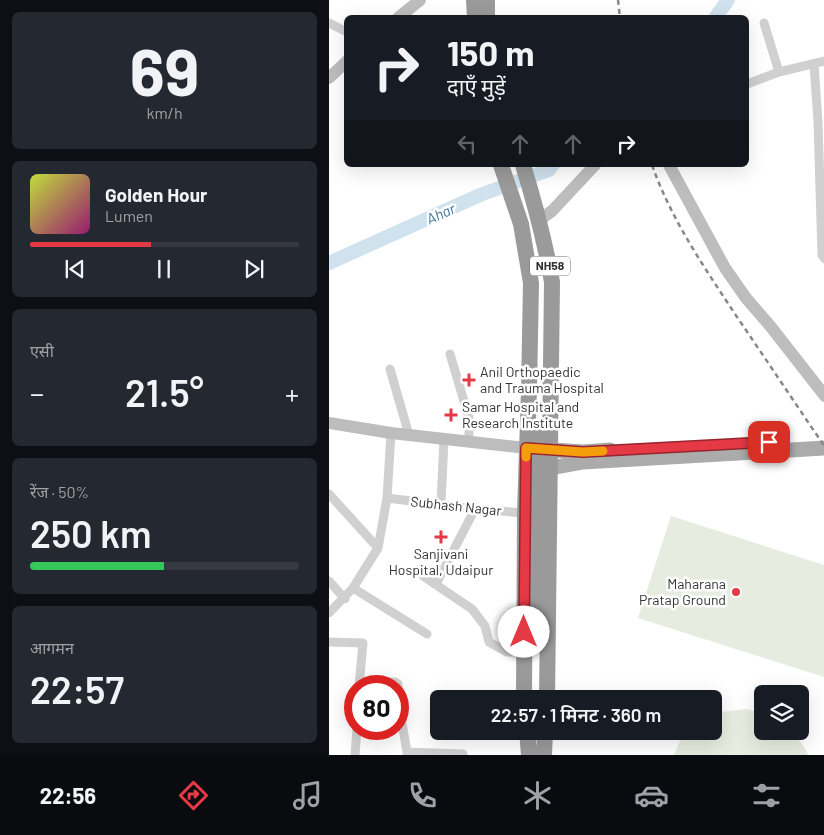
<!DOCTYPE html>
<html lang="hi">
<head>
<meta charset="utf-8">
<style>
	:root { --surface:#171b24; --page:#242831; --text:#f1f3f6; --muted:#9ea1a6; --line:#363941; --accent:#e63946 }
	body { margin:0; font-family:Barlow,"Noto Sans Devanagari",sans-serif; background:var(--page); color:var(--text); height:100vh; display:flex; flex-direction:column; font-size:19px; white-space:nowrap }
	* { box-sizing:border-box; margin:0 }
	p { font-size:16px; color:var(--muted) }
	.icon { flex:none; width:28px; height:28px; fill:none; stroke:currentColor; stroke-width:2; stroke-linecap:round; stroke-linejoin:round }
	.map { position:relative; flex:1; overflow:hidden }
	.sheet { display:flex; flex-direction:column; gap:12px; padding:12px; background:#0d0f14; width:329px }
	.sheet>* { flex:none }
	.guide { position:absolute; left:15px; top:15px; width:405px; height:152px; border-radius:8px; box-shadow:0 5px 20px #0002; background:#171b24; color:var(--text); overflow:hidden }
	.controls { position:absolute; left:425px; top:685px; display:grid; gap:10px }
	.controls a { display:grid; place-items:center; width:55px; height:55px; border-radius:8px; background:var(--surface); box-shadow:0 5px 20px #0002; font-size:25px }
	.speed { position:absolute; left:15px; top:675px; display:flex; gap:10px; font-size:25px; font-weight:700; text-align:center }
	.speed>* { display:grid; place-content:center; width:65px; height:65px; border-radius:50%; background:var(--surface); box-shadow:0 5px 20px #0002; line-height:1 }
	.speed .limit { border:8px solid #d22; background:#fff; color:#111 }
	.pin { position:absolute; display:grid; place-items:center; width:42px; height:42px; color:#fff; margin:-21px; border-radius:10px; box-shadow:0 2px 8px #0006 }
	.me { position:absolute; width:55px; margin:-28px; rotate:0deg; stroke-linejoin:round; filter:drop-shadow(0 0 4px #0008) }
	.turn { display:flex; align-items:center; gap:18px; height:105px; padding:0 20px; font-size:22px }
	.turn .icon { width:65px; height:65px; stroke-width:2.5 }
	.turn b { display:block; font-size:35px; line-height:42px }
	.lanes { display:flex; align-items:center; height:48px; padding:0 20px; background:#0003; justify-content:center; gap:25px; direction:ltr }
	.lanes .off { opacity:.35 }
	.big { font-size:38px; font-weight:600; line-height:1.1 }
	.sheet .widget { flex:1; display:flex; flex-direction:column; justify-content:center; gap:8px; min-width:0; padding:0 18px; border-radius:8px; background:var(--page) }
	.sheet .dial { align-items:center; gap:0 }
	.dial b { font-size:65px; line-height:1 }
	.song { display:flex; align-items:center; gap:15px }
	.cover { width:60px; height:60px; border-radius:8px; background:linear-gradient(135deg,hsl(70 70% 55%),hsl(320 70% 35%)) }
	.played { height:5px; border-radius:2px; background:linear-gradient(90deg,var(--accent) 45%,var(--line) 45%) }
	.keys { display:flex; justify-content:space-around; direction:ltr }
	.heat { display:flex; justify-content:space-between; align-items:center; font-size:28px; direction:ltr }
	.charge { height:8px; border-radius:4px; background:linear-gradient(90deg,#34c759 50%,var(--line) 0) }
	.trip { position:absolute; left:101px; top:690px; width:292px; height:50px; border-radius:8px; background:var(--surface); box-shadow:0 5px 20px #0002; font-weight:600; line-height:50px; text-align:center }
	.tab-bar { display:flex; height:80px; justify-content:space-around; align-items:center; background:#090b0e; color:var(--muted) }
	.tab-bar .icon { width:35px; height:35px }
	.tab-bar .selected { color:var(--accent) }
	.tab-bar b { font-size:22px; color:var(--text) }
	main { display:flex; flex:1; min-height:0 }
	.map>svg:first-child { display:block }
	.green { fill:#e6ecdf }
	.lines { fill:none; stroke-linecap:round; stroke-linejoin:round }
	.river { stroke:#cfe2ee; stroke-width:14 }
	.street { stroke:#d0d0d0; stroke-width:9 }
	.secondary { stroke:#bdbdbd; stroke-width:12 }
	.primary { stroke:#ababab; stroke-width:15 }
	.highway { stroke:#9a9a9a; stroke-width:16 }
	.rail { stroke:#888; stroke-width:2.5; stroke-dasharray:5 4; stroke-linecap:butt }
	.route-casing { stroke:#96252e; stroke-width:12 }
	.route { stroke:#e63946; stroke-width:9 }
	.slow { stroke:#f59e0b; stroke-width:9 }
	.poi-dot { fill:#e63946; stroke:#fff; stroke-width:2 }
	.labels { text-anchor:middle; stroke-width:5; stroke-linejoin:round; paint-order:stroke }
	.shield { fill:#fff; stroke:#707070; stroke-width:1 }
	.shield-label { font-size:12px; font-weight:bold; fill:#333 }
	.poi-label { font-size:14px; fill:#333; stroke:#fff; text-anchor:start }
	.street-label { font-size:14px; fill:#333; stroke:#fff }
	.water-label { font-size:15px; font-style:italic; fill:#3f7597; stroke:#fff }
</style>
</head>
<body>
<main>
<section class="sheet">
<div class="widget dial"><b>69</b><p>km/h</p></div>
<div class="widget">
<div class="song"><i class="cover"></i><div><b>Golden Hour</b><p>Lumen</p></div></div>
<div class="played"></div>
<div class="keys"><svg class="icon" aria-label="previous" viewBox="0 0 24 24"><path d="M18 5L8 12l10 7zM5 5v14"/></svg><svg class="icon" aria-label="pause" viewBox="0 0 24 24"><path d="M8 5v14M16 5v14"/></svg><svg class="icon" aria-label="next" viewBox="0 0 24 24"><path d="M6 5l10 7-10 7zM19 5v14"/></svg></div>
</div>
<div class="widget"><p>एसी</p>
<div class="heat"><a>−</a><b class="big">21.5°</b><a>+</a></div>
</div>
<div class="widget"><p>रेंज · 50%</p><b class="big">250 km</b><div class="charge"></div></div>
<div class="widget"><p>आगमन</p><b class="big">22:57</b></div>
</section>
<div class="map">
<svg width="496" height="755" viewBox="0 0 496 755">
	<rect width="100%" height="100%" fill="#fff"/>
	<path class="green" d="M 342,516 L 495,565 L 495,677 L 309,618 Z
		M 417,709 L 434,713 L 434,731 L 464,731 L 477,750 L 479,755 L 345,755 L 351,741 L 361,731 L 385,731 L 385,715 L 392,712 Z"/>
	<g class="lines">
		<path class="river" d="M 386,18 L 399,0
			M 0,263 L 151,195 L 220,170 L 224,165"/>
		<path class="street" d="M 0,23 L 18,32
			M 435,23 L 450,72
			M 485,64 L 489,122 L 493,255 L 496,259
			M 418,84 L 450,72 L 496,61
			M 121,354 L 140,418 L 140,442
			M 61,369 L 80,435
			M 0,494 L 49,548
			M 58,498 L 146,509 L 196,513
			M 112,504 L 115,439
			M 94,576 L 143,609 L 156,626 L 160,642 L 178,652 L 195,652
			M 0,581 L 16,599
			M 107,584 L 146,509
			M 24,588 L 98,634
			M 0,613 L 24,588 L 49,548 L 58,498 L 62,433
			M 0,642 L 34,643 L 30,686
			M 31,681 L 66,682 L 69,684 L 73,723 L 78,752
			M 26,755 L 28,729
			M 78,755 L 78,752 L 134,754"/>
		<path class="secondary" d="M 69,18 L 91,0
			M 0,78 L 18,61
			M 340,165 L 396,268 L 417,298 L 442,327 L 496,396
			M 209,221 L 223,211 L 266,165
			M 0,423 L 62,433 L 197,448"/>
		<path class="primary" d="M 209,449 L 254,452 L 281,450
			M 211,470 L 254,462 L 496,448"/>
		<path class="highway" d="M 145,0 L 146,18
			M 158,0 L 158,18
			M 172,165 L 192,224 L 202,283 L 200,390 L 196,513 L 195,699
			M 194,165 C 206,204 216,242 223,282 L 218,699
			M 208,610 L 209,427
			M 198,731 L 200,755
			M 215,755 L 216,731"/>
		<path class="rail" d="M 289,0 L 291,18
			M 323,165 C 342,219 375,267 406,314 C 436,358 466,403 496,447"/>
	</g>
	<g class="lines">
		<defs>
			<path id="route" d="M 195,632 L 197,448 L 254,452 L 440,442"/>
		</defs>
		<use href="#route" class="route-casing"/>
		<use href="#route" class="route"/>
		<path class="slow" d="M 197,457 L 197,448 L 254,452 L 274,451"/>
	</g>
	<g class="poi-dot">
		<path d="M137.5 372.5h5v5h5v5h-5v5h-5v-5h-5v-5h5z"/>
		<path d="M119.5 407.5h5v5h5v5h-5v5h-5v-5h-5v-5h5z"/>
		<path d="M109.5 529.5h5v5h5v5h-5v5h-5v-5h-5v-5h5z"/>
		<circle cx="407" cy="592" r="5"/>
	</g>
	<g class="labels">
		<rect class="shield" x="201" y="256.5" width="40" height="19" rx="4"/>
		<g class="shield-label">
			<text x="221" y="270">NH58</text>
		</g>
		<g class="poi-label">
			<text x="151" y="377">Anil Orthopaedic<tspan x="151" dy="16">and Trauma Hospital</tspan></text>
			<text x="133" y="412">Samar Hospital and<tspan x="133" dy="16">Research Institute</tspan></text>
			<text x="112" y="559" text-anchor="middle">Sanjivani<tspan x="112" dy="16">Hospital, Udaipur</tspan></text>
			<text x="397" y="589" text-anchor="end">Maharana<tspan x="397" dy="16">Pratap Ground</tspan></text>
		</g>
		<g class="street-label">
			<text transform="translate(127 506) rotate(6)" y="5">Subhash Nagar</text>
		</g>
		<g class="water-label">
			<text transform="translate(112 214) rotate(-24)" y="5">Ahar</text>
		</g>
	</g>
</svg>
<div class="controls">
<a><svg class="icon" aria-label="layers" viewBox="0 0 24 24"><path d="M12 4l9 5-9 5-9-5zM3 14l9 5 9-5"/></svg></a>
</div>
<div class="speed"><div class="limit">80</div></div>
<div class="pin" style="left:440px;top:442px;background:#d93025"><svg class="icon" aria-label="arrive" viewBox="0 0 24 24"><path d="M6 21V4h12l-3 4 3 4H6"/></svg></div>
<svg class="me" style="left:195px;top:632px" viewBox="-20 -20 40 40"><circle r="19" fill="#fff"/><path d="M0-13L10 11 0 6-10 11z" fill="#e63946"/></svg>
<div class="trip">22:57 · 1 मिनट · 360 m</div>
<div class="guide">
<div class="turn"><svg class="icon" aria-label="right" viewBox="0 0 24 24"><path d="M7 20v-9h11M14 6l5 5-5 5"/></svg><div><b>150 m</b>दाएँ मुड़ें</div></div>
<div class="lanes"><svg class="icon off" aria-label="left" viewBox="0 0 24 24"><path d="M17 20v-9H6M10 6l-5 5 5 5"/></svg><svg class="icon off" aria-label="ahead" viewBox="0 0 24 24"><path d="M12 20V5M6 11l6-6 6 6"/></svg><svg class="icon off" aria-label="ahead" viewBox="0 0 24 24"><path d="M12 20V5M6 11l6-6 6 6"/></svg><svg class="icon" aria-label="right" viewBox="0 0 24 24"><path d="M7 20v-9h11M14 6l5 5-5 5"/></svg></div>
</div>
</div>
</main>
<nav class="tab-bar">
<b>22:56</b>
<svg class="icon selected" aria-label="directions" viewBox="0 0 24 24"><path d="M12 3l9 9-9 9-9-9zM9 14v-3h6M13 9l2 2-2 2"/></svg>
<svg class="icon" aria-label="music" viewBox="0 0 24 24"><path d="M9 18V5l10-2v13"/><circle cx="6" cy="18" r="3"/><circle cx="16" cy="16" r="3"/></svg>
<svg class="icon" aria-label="phone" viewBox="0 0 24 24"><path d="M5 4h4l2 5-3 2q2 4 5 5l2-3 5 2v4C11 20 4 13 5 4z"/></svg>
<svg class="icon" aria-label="climate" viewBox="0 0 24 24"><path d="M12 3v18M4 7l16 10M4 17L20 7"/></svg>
<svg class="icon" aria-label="car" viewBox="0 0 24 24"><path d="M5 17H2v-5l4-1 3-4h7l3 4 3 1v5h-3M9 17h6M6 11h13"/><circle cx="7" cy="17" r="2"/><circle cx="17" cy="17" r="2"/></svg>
<svg class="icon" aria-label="filters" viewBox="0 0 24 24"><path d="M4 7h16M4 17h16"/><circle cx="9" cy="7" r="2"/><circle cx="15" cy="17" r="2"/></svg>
</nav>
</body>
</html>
